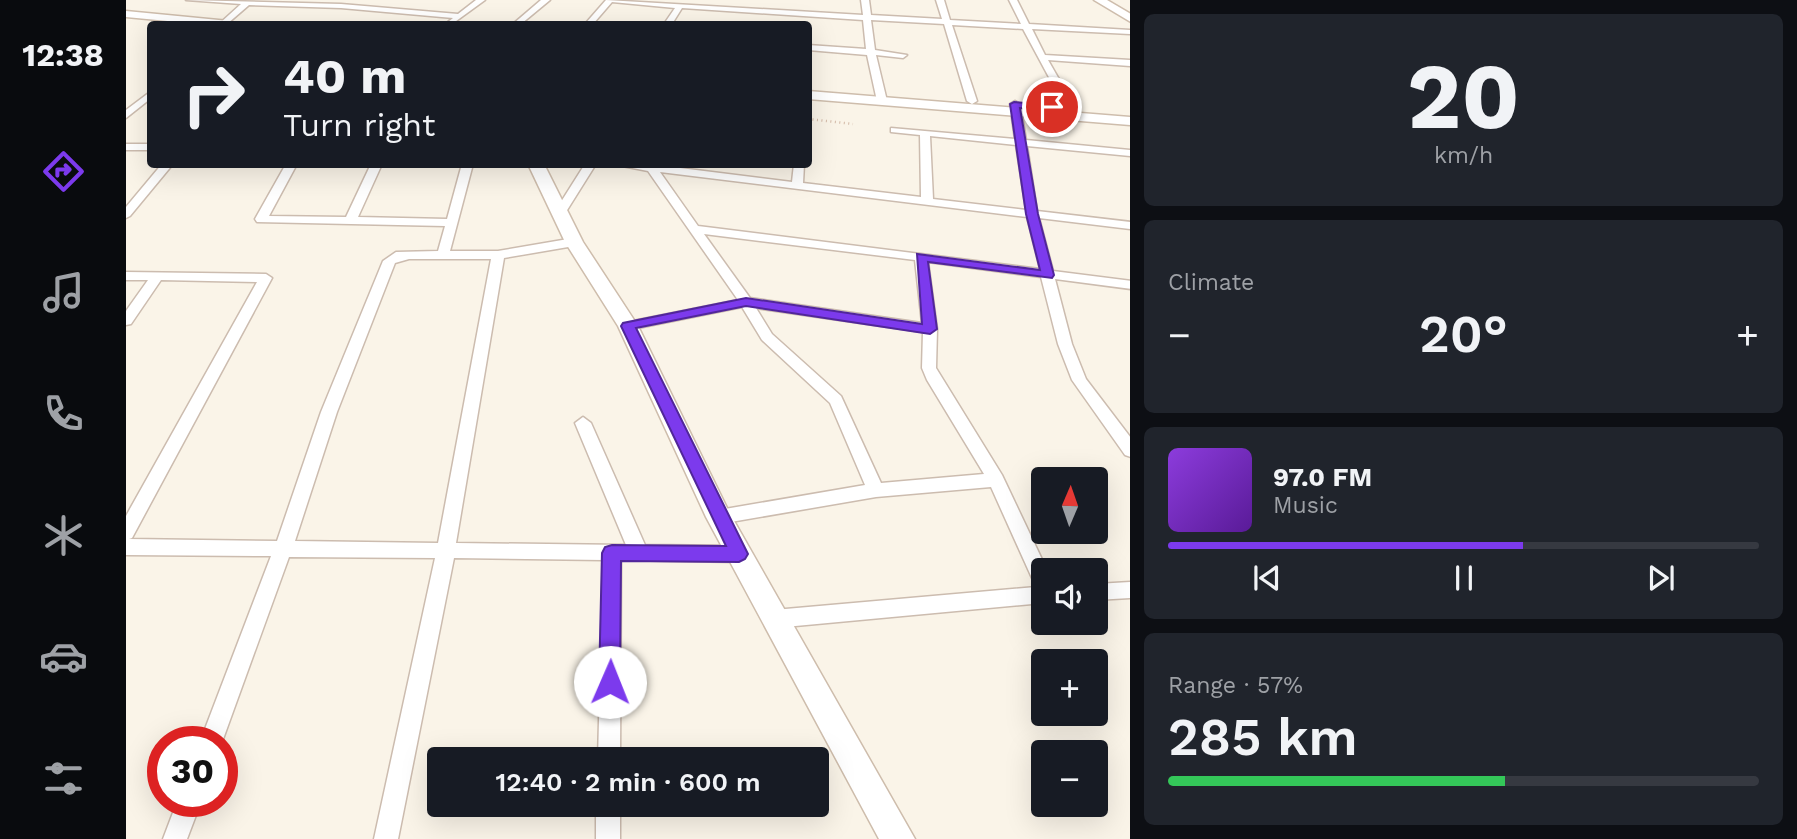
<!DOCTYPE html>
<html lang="en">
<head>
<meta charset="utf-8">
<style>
	:root { --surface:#171b24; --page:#20242c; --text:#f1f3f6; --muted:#9ea1a6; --line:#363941; --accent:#7c3aed }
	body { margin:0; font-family:"Work Sans",sans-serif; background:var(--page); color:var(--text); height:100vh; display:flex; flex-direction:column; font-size:26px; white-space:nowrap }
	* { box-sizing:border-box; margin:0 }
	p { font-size:23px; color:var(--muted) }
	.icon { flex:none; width:38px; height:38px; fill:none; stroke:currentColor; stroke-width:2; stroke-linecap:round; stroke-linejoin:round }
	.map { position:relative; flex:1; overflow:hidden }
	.drawer { display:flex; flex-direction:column; gap:14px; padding:14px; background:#0d0f14; width:667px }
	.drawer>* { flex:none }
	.top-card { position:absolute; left:21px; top:21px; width:665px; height:147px; border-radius:7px; box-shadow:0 7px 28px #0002; background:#171b24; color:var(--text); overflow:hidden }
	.needle { width:46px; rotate:2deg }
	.fabs { position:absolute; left:905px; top:467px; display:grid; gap:14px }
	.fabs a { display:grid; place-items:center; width:77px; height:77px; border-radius:7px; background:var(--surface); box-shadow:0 7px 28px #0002; font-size:35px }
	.speed { position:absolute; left:21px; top:726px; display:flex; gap:14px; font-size:35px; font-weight:700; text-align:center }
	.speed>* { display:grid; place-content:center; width:91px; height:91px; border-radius:50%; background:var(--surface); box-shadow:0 7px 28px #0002; line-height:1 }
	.speed .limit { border:10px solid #d22; background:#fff; color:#111 }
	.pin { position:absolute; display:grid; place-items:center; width:60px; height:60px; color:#fff; margin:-30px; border:4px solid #fff; border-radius:50%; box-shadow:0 2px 7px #0007 }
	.me { position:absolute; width:77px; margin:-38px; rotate:1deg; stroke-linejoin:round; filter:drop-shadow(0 0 5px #0008) }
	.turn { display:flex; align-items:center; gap:24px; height:147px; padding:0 21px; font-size:32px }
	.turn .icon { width:91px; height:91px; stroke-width:2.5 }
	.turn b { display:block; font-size:49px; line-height:60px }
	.big { font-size:52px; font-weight:600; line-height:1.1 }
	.drawer .tile { flex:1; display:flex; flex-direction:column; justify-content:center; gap:10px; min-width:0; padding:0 24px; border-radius:10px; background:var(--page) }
	.drawer .dial { align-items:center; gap:0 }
	.dial b { font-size:91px; line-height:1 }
	.song { display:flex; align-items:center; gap:21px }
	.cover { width:84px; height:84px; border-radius:10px; background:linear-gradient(135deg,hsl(270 70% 55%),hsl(270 70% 35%)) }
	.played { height:7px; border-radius:4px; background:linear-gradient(90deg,var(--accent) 60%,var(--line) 60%) }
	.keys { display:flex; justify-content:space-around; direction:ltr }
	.heat { display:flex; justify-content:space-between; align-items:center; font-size:38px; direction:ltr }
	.charge { height:10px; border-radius:5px; background:linear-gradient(90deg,#34c759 57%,var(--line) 0) }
	.trip { position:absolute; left:301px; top:747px; width:402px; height:70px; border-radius:7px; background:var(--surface); box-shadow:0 7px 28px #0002; font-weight:600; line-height:70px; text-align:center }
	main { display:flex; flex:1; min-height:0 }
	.tabs { display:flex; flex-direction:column; width:126px; justify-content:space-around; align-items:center; background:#090b0e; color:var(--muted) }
	.tabs .icon { width:49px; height:49px }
	.tabs .active { color:var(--accent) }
	.tabs b { font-size:32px; color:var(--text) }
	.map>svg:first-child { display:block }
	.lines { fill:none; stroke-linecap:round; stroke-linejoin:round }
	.street-casing { stroke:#ccbcaf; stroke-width:3 }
	.secondary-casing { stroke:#cebdac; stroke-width:3 }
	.path { stroke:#d2b8a5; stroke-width:2.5; stroke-dasharray:1 3.5; stroke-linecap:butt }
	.street { fill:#fff; fill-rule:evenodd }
	.secondary { fill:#fff; fill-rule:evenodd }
	.route { fill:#7c3aed; stroke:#51269a; stroke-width:2 }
</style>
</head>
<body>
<main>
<nav class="tabs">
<b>12:38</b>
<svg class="icon active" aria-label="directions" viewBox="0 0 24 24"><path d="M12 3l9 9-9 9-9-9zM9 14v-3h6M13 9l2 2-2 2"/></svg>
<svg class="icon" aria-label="music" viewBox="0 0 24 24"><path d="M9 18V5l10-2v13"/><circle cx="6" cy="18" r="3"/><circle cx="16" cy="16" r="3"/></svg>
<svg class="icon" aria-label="phone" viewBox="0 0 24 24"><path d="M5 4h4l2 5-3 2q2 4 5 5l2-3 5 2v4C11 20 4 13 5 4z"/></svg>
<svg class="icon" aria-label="climate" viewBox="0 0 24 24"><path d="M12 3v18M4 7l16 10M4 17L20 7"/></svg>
<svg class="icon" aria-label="car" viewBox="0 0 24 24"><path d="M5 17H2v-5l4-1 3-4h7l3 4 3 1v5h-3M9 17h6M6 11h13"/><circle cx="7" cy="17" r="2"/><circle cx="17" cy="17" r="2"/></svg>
<svg class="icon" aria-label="filters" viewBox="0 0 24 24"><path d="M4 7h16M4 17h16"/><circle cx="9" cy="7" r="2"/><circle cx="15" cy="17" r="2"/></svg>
</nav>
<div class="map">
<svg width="1005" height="839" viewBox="0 0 1005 839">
	<rect width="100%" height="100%" fill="#faf4e8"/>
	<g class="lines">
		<defs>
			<path id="street" d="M 60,0 L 215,4 L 332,14 L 350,0 L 359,0 L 326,24 L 322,22 L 327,18 L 215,8 L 123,5 L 101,24 L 93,24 L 115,4 Z
				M 415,0 L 424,0 L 395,24 L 387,24 Z
				M 480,0 L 737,15 L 735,0 L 743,0 L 745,15 L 816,19 L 810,0 L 818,0 L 824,20 L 895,24 L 883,0 L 891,0 L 903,24 L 1005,30 L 1005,34 L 906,29 L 919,55 L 1005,60 L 1005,66 L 922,60 L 950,109 L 945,112 L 940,109 L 897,29 L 826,25 L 851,101 L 846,104 L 841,101 L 818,24 L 745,20 L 749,50 L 781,55 L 777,58 L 750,55 L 761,101 L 756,104 L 751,101 L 741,55 L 682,50 L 682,45 L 740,49 L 737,20 L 556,8 L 546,24 L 538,24 L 549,8 L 486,2 L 467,24 L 459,24 Z
				M 24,92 L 24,99 L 0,118 L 0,110 Z
				M 889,101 L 894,104 L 900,140 L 1005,150 L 1005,156 L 901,146 L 911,211 L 1005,222 L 1005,229 L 913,218 L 927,271 L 1005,281 L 1005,289 L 929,279 L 946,344 L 960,379 L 1005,438 L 1005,457 L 999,455 L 946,380 L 932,344 L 915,277 L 802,262 L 811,329 L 810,368 L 876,475 L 921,570 L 917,570 L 917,603 L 648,628 L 641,625 L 638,619 L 641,613 L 648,610 L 910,587 L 865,487 L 750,497 L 593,524 L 587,522 L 584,517 L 587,512 L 593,510 L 739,485 L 704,403 L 636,340 L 616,307 L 502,330 L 497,329 L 495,326 L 502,322 L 612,300 L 522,171 L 486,164 L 522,164 L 666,182 L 668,164 L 678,164 L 677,183 L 795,197 L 794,135 L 765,132 L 765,128 L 889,139 L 884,104 ZM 804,136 L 890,145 L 900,210 L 807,199 ZM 534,172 L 901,217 L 914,269 L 572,226 ZM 578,234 L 789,260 L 796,323 L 624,298 ZM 630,308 L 797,332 L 796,368 L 801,380 L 858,474 L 755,483 L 715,396 L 646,334 Z
				M 0,144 L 24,144 L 24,150 L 0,150 Z
				M 36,164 L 47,164 L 4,216 L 0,218 L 0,207 Z
				M 160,164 L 171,164 L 143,216 L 220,217 L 245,164 L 256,164 L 232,217 L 321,219 L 336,164 L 347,164 L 324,251 L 372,251 L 448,238 L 454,242 L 448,246 L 378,258 L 330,543 L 500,545 L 449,423 L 457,417 L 465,423 L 519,545 L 613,546 L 620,549 L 622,554 L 620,559 L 613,562 L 495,560 L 494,760 L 472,760 L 477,560 L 328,558 L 272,839 L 248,839 L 309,558 L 163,557 L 96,742 L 74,742 L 145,556 L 0,555 L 0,516 L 131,282 L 35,280 L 5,324 L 0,325 L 0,311 L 22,280 L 0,280 L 0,272 L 140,274 L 146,278 L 6,538 L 3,539 L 151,541 L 195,412 L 257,261 L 270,252 L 312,251 L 319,226 L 131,222 L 129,219 ZM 283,259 L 365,259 L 312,543 L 169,541 L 211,412 L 269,263 Z
				M 459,164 L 470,164 L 438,215 L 430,215 L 428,213 Z
				M 1005,582 L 1005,598 L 970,600 L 970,584 Z
				M 51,802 L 75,802 L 61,839 L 37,839 Z
				M 470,805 L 494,805 L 494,839 L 470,839 Z"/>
			<path id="secondary" d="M 968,0 L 981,0 L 1005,14 L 1005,22 Z
				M 0,11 L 103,21 L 109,24 L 73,24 L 0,17 Z
				M 682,91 L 1005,117 L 1005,125 L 682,99 Z
				M 402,164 L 418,164 L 457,242 L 512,326 L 603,512 L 789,839 L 753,839 L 580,517 L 492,326 L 439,242 Z"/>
		</defs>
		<use href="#street" class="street-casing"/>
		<use href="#secondary" class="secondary-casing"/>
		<path class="path" d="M 682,119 L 727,124"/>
		<use href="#street" class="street"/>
		<use href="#secondary" class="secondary"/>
	</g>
	<path class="route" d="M 888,102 L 926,105 L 931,107 L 926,110 L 894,108 L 912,214 L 928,275 L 926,278 L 802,262 L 811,329 L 804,334 L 620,306 L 510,328 L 622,554 L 619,559 L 613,562 L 495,561 L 494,682 L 491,689 L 484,692 L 476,689 L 473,682 L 476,553 L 479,547 L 486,545 L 600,546 L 495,326 L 497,323 L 620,298 L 796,324 L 791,254 L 914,270 L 900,214 L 884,104 Z"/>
</svg>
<div class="fabs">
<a><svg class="needle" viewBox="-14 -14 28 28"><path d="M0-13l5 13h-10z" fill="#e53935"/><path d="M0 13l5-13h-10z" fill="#9ea1a6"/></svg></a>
<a><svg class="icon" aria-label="sound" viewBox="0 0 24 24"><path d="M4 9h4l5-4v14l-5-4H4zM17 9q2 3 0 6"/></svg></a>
<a>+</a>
<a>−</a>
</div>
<div class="speed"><div class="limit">30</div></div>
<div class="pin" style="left:926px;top:107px;background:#d93025"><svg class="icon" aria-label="arrive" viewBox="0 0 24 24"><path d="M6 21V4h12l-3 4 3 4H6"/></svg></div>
<svg class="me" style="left:484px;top:682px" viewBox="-20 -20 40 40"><circle r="19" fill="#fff"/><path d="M0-13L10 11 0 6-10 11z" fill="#7c3aed"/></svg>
<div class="trip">12:40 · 2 min · 600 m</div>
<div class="top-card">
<div class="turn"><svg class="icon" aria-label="right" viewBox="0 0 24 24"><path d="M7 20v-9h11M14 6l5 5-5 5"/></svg><div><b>40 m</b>Turn right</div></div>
</div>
</div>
<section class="drawer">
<div class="tile dial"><b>20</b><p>km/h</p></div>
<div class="tile"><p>Climate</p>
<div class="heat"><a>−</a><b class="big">20°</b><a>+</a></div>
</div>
<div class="tile">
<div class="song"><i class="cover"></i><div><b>97.0 FM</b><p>Music</p></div></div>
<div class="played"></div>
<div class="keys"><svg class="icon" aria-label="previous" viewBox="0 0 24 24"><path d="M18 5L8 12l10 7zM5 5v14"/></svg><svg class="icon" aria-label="pause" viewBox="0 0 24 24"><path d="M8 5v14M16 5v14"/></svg><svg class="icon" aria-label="next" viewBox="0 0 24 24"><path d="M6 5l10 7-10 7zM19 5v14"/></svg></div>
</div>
<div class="tile"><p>Range · 57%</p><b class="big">285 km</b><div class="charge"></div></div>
</section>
</main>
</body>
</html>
